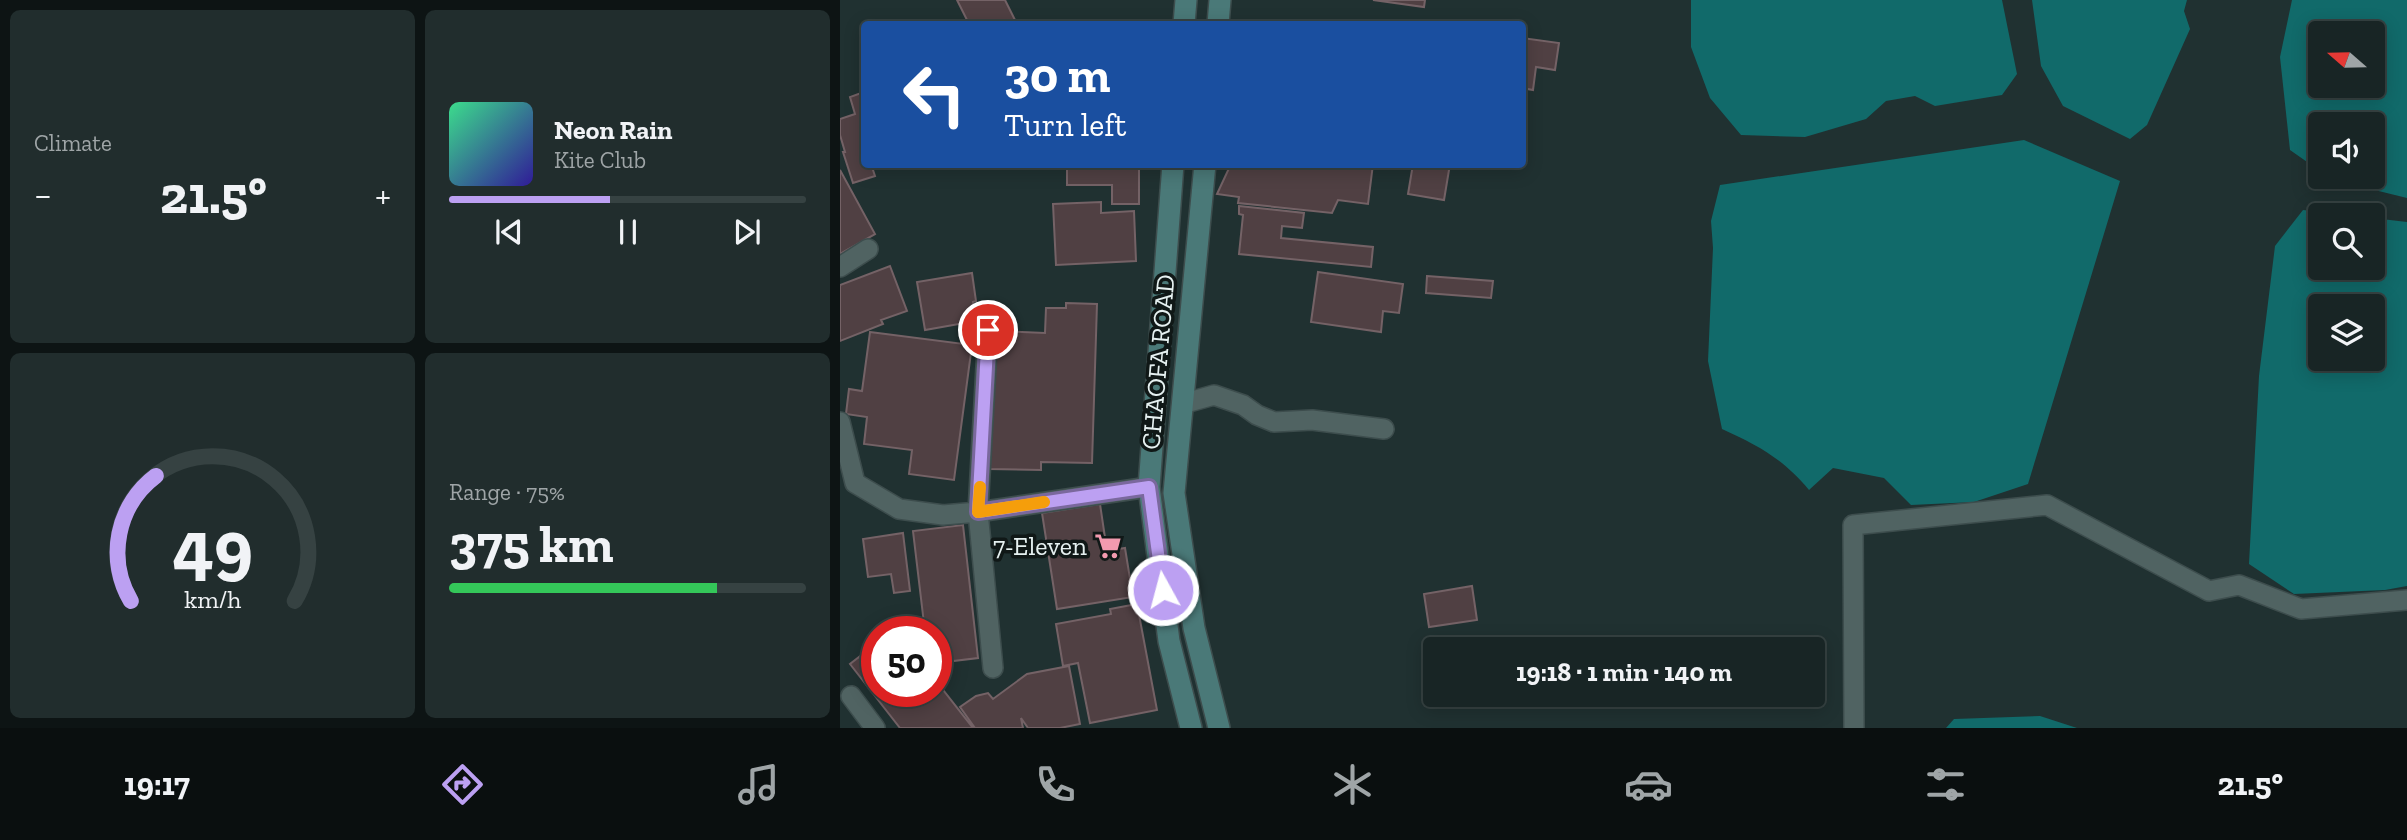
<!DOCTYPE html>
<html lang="en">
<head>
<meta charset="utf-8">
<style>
	:root { --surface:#182525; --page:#212d2d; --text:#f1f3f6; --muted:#9fa5a7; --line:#364242; --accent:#bca0f2 }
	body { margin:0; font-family:"Zilla Slab",serif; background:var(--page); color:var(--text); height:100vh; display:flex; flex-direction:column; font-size:26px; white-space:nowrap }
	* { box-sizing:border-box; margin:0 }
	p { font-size:23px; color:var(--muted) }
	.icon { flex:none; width:38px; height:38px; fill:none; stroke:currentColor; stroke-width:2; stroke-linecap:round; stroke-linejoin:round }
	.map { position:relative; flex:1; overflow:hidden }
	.drawer { display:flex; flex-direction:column; gap:10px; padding:10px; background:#0d1414; width:840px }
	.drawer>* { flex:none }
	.top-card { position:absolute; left:21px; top:21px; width:665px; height:147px; border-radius:7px; box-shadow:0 4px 18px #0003,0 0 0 2px var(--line); background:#1a4fa0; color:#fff; overflow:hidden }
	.needle { width:46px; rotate:290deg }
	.controls { position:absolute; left:1468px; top:21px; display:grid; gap:14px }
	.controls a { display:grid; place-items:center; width:77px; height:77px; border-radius:7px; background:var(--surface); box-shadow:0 4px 18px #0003,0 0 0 2px var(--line); font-size:35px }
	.speed { position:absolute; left:21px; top:616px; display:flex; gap:14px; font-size:35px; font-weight:700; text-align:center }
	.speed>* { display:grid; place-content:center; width:91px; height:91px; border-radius:50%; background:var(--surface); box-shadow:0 4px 18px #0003,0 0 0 2px var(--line); line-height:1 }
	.speed .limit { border:10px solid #d22; background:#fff; color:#111 }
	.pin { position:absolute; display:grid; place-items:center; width:60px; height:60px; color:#fff; margin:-30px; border:4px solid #fff; border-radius:50%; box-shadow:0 2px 7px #0007 }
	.me { position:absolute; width:77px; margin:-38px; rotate:353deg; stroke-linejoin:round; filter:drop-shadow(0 0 5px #0008) }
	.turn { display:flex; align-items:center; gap:24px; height:147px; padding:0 28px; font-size:32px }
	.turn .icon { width:91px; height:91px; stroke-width:2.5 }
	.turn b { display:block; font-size:49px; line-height:60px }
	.big { font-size:52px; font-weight:700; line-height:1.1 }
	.drawer .card { flex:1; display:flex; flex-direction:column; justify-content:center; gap:10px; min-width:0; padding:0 24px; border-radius:10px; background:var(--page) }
	.drawer .dial { align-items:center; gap:0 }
	.dial svg { height:182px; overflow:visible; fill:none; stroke:var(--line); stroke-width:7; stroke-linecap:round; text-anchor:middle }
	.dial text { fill:var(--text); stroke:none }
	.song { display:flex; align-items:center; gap:21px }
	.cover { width:84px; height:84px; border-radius:10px; background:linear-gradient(135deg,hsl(150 70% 55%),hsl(250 70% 35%)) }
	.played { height:7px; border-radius:4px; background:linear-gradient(90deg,var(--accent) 45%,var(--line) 45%) }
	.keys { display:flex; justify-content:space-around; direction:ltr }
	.heat { display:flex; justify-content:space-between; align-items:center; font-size:38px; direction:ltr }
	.charge { height:10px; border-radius:5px; background:linear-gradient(90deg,#34c759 75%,var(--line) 0) }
	.drawer .tiles { flex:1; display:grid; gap:10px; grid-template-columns:repeat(2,1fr) }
	.trip { position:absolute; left:583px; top:637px; width:402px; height:70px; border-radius:7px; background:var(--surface); box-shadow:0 4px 18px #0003,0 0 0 2px var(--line); font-weight:700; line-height:70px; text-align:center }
	.dock { display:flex; height:112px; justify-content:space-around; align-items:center; background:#0a0f0f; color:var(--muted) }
	.dock .icon { width:49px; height:49px }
	.dock .on { color:var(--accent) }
	.dock b { font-size:32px; color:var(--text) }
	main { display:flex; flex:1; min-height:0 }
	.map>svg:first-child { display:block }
	.water { fill:#116a6a; fill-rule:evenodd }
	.building { fill:#504043; stroke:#746266; stroke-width:2 }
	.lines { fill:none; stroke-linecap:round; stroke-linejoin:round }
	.minor-casing { stroke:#3d4d4d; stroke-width:22 }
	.secondary-casing { stroke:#3d4d4d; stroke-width:24 }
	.minor { stroke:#506362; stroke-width:19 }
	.secondary { stroke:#4a7978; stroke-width:21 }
	.route-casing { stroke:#7a689d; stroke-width:18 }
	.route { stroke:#bca0f2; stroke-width:12 }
	.slow { stroke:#f59e0b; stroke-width:12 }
	.labels { text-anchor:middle; stroke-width:7; stroke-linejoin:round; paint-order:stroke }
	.street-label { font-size:26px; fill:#e6f1f1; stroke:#101817 }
	.poi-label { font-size:26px; fill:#e6f1f1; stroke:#101817; text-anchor:end }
</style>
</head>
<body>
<main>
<section class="drawer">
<div class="tiles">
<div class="card"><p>Climate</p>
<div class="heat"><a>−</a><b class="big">21.5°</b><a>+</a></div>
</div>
<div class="card">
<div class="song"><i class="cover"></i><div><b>Neon Rain</b><p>Kite Club</p></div></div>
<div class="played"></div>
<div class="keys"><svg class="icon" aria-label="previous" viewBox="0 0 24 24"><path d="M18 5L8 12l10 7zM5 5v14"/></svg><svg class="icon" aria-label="pause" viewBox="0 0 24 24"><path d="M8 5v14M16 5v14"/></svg><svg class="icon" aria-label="next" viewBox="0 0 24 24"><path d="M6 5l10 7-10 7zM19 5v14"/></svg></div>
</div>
<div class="card dial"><svg viewBox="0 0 100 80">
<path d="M14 69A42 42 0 1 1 86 69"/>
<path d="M14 69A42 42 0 0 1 25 14" stroke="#bca0f2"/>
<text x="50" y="56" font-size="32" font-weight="700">49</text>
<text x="50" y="72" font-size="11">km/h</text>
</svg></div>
<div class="card"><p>Range · 75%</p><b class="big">375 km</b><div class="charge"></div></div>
</div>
</section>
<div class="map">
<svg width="1567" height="728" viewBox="0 0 1567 728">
	<rect width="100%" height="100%" fill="#203131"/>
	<path class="water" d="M 851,0 L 1162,0 L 1177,74 L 1162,95 L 1095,106 L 1075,96 L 1046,101 L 1026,119 L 965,137 L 901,135 L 870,98 L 851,47 Z
		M 1192,0 L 1347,0 L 1344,11 L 1350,29 L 1307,125 L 1290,139 L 1223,106 L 1201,66 Z
		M 1452,0 L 1567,0 L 1567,198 L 1494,180 L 1489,177 L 1533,177 L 1533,124 L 1480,124 L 1480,171 L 1450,150 L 1440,57 ZM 1533,33 L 1533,86 L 1480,86 L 1480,33 Z
		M 1184,140 L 1280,181 L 1188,484 L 1134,502 L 1071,505 L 1044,478 L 993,468 L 969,490 C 942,458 919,446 882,429 L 868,361 L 873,248 L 871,221 L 880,185 Z
		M 1463,210 L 1512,215 L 1480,215 L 1480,268 L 1533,268 L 1533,218 L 1567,222 L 1567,586 L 1545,590 L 1454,594 L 1409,564 L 1419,376 L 1435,246 ZM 1533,306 L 1533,359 L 1480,359 L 1480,306 Z
		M 1200,716 L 1237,728 L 1106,728 L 1114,719 Z"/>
	<path class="building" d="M 117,0 L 165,0 L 177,24 L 129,24 Z
		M 533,0 L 585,0 L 584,7 Z
		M 682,38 L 719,43 L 715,70 L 696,67 L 693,90 L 682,88 Z
		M 24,92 L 24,164 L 31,164 L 35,176 L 13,183 L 3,152 L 5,152 L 0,135 L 0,119 L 15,114 L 10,97 Z
		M 227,164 L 299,164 L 299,204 L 272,204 L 272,185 L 227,185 Z
		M 391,164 L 533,164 L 528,204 L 498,200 L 492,213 L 398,203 L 399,197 L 377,194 Z
		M 573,164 L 610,164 L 604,200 L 568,194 Z
		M 0,170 L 35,234 L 0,254 Z
		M 261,202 L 261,213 L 294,211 L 296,261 L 216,265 L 213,204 Z
		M 399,206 L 464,213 L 462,228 L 442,226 L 441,238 L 533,247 L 531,267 L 399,254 L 403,215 L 399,214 Z
		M 50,266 L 67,311 L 41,320 L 43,324 L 0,341 L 0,285 Z
		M 478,272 L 563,284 L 559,313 L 543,311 L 541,332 L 471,322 Z
		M 132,273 L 136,301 L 133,302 L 136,321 L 85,330 L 77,282 Z
		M 587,276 L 653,281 L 651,298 L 586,293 Z
		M 226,303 L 257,304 L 252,463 L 201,462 L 201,470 L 149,469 L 154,331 L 205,333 L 206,308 L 226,308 Z
		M 30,332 L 132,345 L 114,480 L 69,474 L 72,450 L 24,444 L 27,417 L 6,414 L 9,389 L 22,391 Z
		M 260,504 L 267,551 L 285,548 L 293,597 L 217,609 L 202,513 Z
		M 123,525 L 138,658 L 96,663 L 96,632 L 85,632 L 73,531 Z
		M 63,533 L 70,591 L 54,593 L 51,574 L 28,577 L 23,539 Z
		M 632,586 L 637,620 L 589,627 L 584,594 Z
		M 297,604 L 317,710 L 250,723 L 238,663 L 223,666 L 216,624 L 271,614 L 270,609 Z
		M 37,643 L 37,691 L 96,691 L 96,681 L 133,728 L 60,728 L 10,664 Z
		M 229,666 L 240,724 L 220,728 L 188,728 L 181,718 L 183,728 L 135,728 L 120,707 L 136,696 L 148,693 L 153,699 L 187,674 Z"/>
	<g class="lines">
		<defs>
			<path id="minor" d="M 0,267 L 28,249
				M 148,330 L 138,512 L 153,668
				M 342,404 L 374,395 L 403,405 L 417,415 L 434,422 L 472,420 L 544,429
				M 0,422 L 15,483 L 59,509 L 103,515 L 138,512 L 309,487
				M 11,696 L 35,728
				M 1014,728 L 1013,525 L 1207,505 L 1369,591 L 1399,585 L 1461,609 L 1567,600"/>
			<path id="secondary" d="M 344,24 L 346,0
				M 378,24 L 380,0
				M 333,164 L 309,487 L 329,641 L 351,728
				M 365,164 L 334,493 L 354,628 L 379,728"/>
		</defs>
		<use href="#minor" class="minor-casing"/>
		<use href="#secondary" class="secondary-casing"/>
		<use href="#minor" class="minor"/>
		<use href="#secondary" class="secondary"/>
	</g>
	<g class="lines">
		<defs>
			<path id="route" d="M 148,330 L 138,512 L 309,487 L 323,590"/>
		</defs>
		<use href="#route" class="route-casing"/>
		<use href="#route" class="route"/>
		<path class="slow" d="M 140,487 L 138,512 L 204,502"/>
	</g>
	<defs>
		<symbol id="supermarket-bare" viewBox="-9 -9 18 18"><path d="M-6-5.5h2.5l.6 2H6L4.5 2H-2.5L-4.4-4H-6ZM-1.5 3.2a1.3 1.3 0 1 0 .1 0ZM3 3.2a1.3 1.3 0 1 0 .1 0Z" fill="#f29aaf" stroke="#101817" stroke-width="2.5" paint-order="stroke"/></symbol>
	</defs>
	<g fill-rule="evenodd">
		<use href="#supermarket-bare" x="249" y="527" width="38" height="38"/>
	</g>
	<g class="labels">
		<g class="street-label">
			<text transform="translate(318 362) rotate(-85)" y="9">CHAOFA ROAD</text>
		</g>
		<g class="poi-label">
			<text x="247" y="555">7-Eleven</text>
		</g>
	</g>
</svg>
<div class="controls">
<a><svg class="needle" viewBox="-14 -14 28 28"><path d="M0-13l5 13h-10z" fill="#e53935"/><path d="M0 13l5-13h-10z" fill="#9fa5a7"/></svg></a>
<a><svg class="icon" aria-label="sound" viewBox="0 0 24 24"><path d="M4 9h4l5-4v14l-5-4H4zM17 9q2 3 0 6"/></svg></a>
<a><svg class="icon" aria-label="search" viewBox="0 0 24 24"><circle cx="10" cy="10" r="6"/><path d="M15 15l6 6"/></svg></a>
<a><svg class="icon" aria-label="layers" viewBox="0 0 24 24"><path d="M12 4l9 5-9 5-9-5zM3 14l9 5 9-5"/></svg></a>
</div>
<div class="speed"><div class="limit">50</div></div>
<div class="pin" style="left:148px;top:330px;background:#d93025"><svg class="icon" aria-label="arrive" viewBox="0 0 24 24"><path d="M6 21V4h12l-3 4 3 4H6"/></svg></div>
<svg class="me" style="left:323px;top:590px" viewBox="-20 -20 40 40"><circle r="17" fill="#bca0f2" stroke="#fff" stroke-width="3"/><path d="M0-11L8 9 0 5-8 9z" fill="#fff"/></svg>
<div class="trip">19:18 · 1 min · 140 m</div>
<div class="top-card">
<div class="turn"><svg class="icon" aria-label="left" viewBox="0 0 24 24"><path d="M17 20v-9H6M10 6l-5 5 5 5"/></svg><div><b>30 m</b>Turn left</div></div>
</div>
</div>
</main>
<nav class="dock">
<b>19:17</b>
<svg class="icon on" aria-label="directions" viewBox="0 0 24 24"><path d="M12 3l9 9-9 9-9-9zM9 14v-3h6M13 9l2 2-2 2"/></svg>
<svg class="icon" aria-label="music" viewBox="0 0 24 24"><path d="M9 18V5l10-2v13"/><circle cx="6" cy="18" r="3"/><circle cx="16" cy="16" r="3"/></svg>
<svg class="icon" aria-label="phone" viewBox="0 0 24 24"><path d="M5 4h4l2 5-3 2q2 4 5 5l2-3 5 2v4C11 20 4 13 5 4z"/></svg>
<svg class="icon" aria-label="climate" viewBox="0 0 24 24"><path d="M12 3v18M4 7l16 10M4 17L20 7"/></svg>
<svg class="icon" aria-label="car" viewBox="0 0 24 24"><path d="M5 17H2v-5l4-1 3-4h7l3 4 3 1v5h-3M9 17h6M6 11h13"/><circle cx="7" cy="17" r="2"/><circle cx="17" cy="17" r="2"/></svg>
<svg class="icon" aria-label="filters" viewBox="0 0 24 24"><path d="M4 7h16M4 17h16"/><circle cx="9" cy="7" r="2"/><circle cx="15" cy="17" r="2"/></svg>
<b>21.5°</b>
</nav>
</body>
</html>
